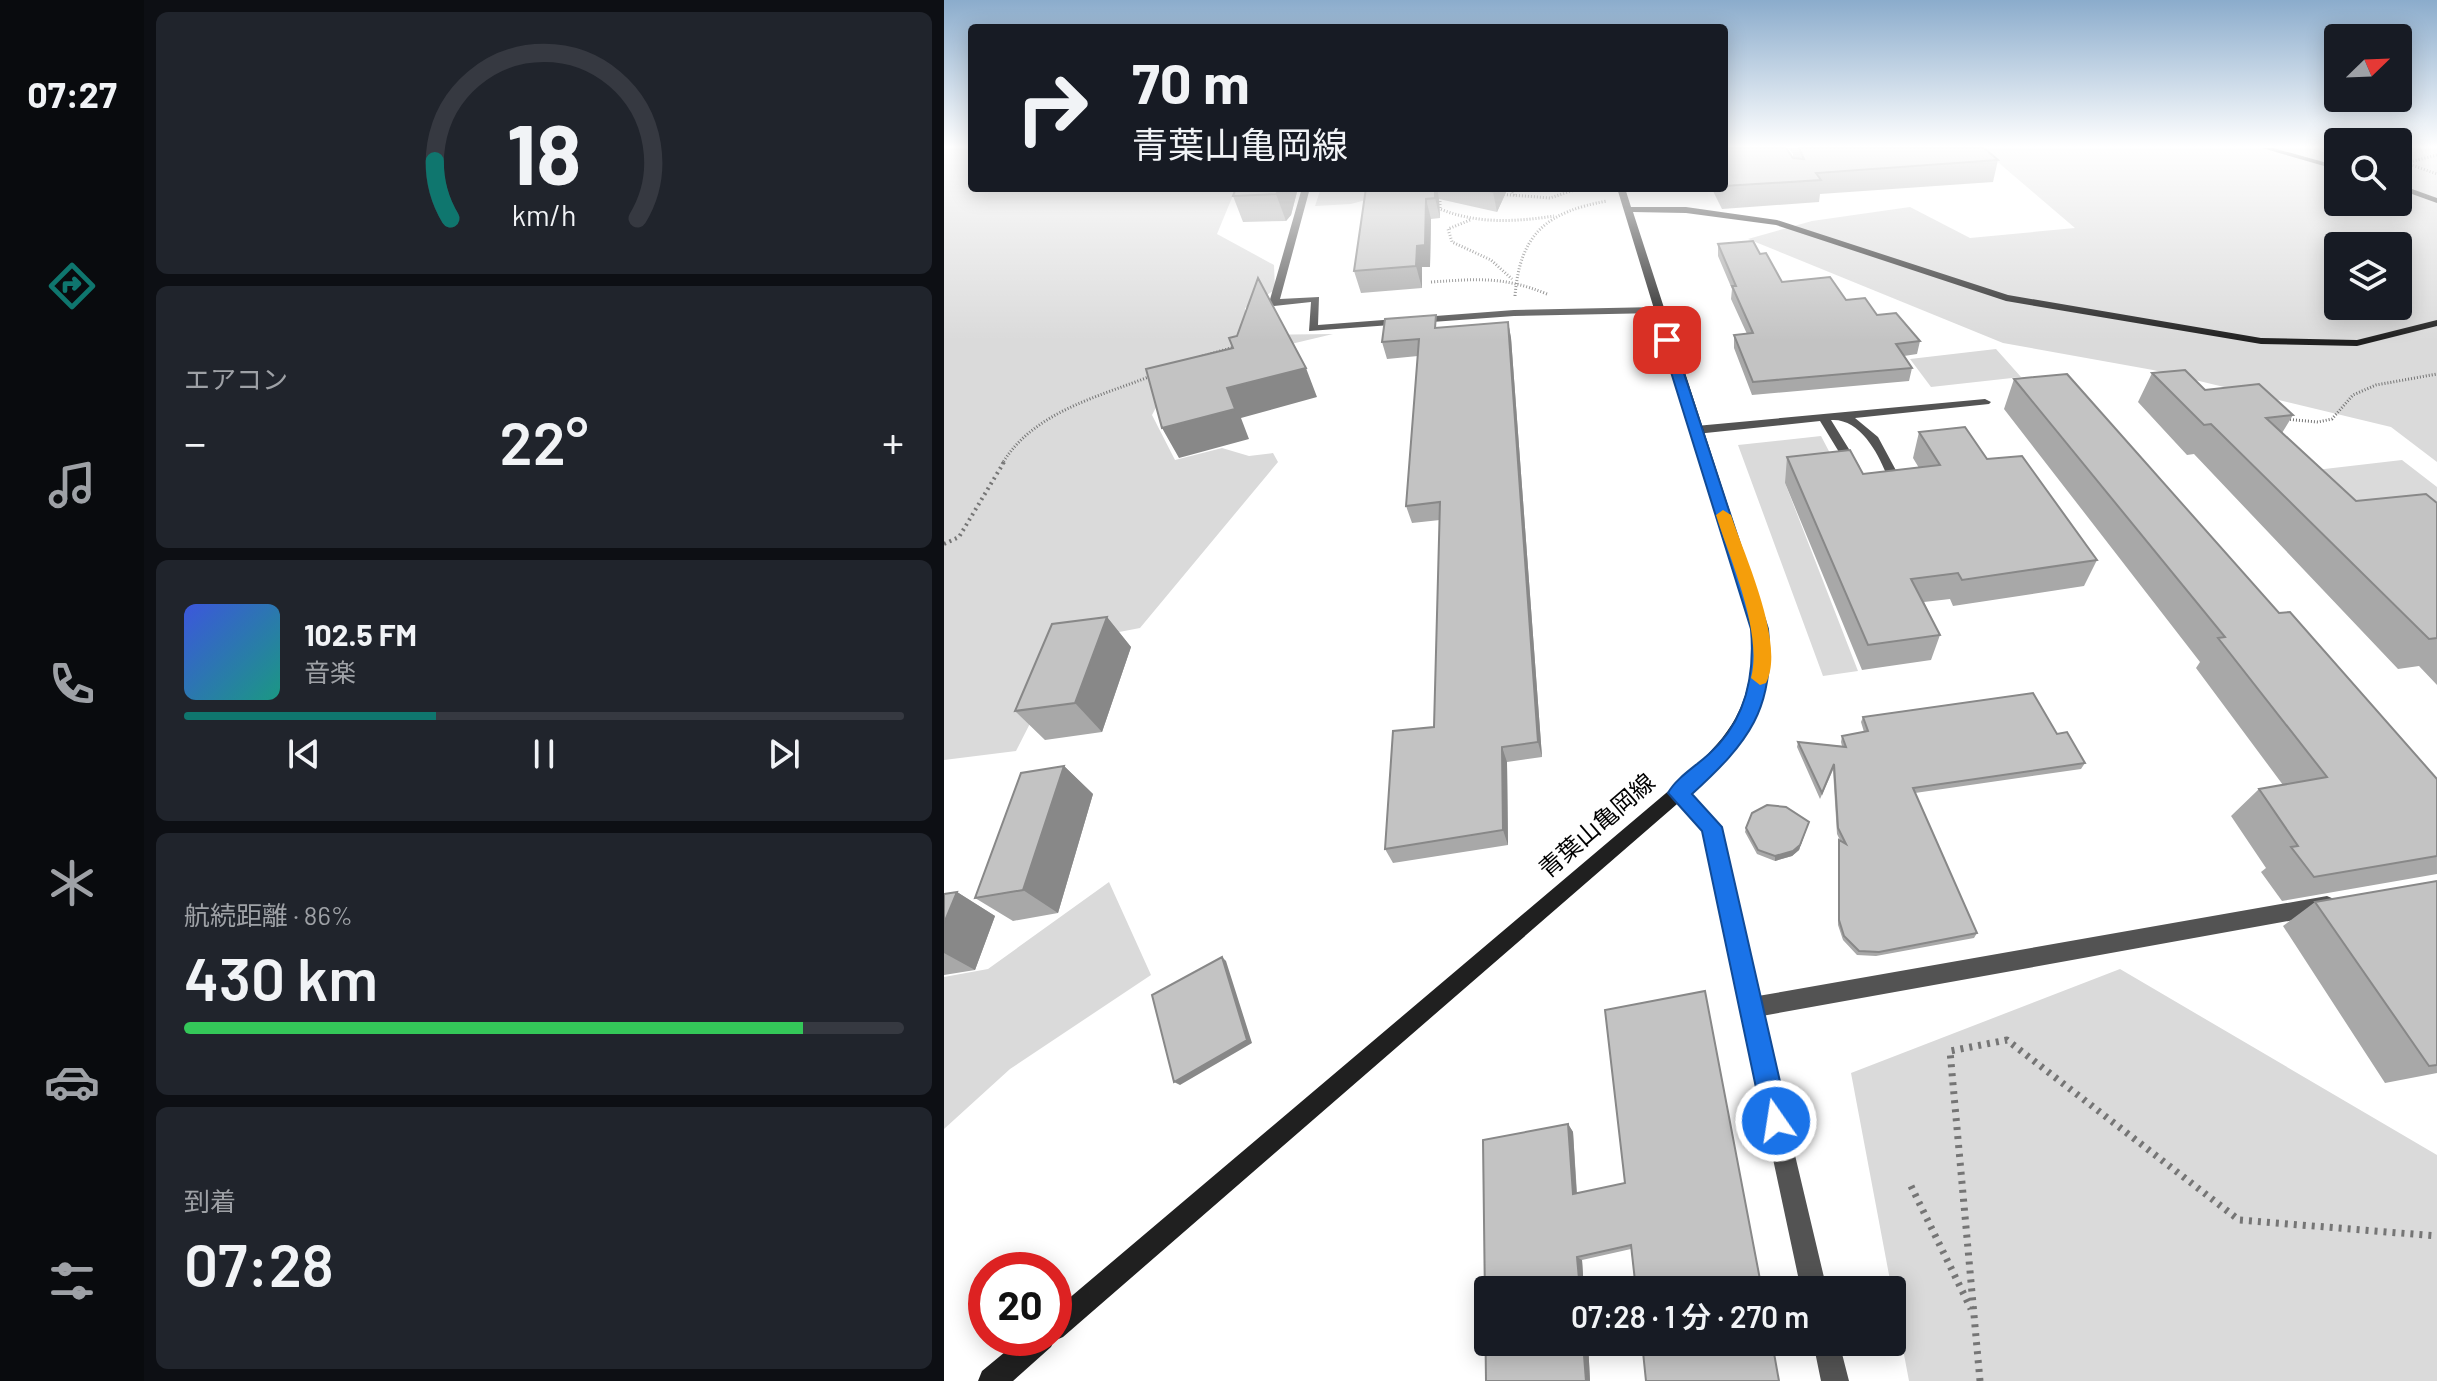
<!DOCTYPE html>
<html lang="ja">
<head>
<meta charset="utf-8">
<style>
	:root { --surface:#171b24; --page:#20242c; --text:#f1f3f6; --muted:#9ea1a6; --line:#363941; --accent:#0f766e }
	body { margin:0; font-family:Barlow,"Noto Sans JP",sans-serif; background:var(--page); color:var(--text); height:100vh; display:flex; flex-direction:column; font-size:30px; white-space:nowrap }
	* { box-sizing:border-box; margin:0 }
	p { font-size:26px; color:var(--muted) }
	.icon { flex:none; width:44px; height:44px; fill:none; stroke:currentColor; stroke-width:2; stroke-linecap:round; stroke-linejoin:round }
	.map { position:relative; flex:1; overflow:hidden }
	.drawer { display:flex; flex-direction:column; gap:12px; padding:12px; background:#0d0f14; width:800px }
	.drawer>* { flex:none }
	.hud { position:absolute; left:24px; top:24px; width:760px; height:168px; border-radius:8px; box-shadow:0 4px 20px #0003; background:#171b24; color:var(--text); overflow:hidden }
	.needle { width:52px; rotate:67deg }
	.tools { position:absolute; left:1380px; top:24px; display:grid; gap:16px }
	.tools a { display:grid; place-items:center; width:88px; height:88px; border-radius:8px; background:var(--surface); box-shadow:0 4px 20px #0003; font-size:40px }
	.speed { position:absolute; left:24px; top:1252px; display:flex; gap:16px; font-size:40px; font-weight:700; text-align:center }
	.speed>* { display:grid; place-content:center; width:104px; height:104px; border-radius:50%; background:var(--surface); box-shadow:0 4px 20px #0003; line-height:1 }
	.speed .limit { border:12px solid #d22; background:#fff; color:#111 }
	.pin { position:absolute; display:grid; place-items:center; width:68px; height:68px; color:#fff; margin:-34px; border-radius:16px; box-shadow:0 4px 12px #0006 }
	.me { position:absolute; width:88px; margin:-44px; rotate:347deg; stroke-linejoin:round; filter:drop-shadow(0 0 6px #0008) }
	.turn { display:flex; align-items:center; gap:28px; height:168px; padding:0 32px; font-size:36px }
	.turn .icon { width:104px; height:104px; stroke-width:2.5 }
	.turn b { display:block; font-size:56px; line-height:68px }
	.big { font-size:60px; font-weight:600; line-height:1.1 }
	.drawer .card { flex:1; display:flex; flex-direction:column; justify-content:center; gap:12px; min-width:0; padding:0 28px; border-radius:12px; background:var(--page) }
	.drawer .dial { align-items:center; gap:0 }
	.dial svg { height:208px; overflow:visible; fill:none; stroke:var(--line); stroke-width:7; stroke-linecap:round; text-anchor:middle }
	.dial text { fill:var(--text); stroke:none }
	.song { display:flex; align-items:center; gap:24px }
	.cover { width:96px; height:96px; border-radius:12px; background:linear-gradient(135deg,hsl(230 70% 55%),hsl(170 70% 35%)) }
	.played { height:8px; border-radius:4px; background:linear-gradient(90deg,var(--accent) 35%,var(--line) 35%) }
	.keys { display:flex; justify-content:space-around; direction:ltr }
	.heat { display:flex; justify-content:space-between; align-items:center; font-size:44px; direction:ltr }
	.charge { height:12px; border-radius:6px; background:linear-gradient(90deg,#34c759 86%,var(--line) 0) }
	.trip { position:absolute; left:530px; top:1276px; width:432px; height:80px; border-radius:8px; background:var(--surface); box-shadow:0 4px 20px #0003; font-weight:600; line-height:80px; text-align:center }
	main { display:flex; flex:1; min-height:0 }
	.tabs { display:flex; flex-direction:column; width:144px; justify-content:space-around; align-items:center; background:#090b0e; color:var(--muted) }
	.tabs .icon { width:56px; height:56px }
	.tabs .selected { color:var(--accent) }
	.tabs b { font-size:36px; color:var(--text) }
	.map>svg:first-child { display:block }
	.green { fill:#dadada; fill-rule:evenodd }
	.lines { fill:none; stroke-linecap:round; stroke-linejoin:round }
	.path-far2 { stroke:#757575; stroke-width:3; stroke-dasharray:1 2; stroke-linecap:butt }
	.path-far1 { stroke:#757575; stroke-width:4; stroke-dasharray:2 4; stroke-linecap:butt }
	.path { stroke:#757575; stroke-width:7; stroke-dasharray:3 6; stroke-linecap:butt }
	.lane { fill:#535353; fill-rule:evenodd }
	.secondary { fill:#202020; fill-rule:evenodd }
	.wall { fill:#a8a8a8 }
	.shaded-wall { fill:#888 }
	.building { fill:#c3c3c3; stroke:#888; stroke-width:2 }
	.route { fill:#1a73e8; stroke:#114b97; stroke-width:2 }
	.slow { fill:#f59e0b }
	.labels { text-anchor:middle; stroke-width:8; stroke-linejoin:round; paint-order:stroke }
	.street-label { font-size:24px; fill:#000; stroke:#fff }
</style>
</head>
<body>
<main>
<nav class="tabs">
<b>07:27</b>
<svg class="icon selected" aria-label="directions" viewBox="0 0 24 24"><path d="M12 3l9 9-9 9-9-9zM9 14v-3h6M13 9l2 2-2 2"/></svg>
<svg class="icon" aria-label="music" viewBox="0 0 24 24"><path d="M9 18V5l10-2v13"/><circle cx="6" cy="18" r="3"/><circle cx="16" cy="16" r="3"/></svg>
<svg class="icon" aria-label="phone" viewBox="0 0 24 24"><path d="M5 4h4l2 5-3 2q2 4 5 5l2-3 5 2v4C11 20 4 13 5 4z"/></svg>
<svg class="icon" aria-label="climate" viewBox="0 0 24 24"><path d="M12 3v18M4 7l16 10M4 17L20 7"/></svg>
<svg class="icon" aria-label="car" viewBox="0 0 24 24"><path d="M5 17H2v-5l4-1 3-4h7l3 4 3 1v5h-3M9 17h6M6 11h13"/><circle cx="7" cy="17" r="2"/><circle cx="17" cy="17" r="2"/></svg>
<svg class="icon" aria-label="filters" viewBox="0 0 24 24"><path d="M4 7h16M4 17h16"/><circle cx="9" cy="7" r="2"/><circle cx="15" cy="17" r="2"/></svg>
</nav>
<section class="drawer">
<div class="card dial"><svg viewBox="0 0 100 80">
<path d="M14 69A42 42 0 1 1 86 69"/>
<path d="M14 69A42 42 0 0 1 8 47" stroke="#0f766e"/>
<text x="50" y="56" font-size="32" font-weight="700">18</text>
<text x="50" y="72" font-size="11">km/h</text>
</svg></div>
<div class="card"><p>エアコン</p>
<div class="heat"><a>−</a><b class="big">22°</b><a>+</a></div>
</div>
<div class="card">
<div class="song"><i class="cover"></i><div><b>102.5 FM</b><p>音楽</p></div></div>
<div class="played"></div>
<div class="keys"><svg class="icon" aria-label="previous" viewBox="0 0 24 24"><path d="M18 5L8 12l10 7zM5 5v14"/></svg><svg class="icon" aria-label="pause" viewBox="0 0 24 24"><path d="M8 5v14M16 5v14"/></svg><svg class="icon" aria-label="next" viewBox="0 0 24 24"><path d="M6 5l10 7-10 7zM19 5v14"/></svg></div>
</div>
<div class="card"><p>航続距離 · 86%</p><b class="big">430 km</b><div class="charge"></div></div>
<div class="card"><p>到着</p><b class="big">07:28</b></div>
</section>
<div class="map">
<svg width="1493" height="1381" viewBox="0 0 1493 1381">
	<rect width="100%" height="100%" fill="#fff"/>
	<path class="green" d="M 0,148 L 28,148 L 28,188 L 292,188 L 273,234 L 330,265 L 331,290 L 301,308 L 301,335 L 389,334 L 309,353 L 217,398 L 208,415 L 231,460 L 278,448 L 305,456 L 329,453 L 334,462 L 196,628 L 128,641 L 72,751 L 0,760 Z
		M 1028,148 L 1394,148 L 1394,202 L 1454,202 L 1454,148 L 1493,148 L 1493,462 L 1447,427 L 1209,370 L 1059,343 L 804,239 L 868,221 L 966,207 L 1026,238 L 1131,228 L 1041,151 ZM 1394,246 L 1454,246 L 1454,306 L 1394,306 Z
		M 377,188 L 465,188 L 407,204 L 371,206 Z
		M 1052,349 L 1077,377 L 987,387 L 966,359 Z
		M 877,436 L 898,476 L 841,483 L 914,671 L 879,676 L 794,445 Z
		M 1458,460 L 1493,487 L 1493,505 L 1393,517 L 1346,473 Z
		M 165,882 L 207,975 L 66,1069 L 0,1129 L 0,977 L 44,969 Z
		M 1176,969 L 1493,1155 L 1493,1381 L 965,1381 L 907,1073 Z"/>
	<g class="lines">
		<path class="path-far2" d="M 1493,155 L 1462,163 L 1493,174
			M 570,188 L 567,190 L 571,196
			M 554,194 L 606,198 L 636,188
			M 496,198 L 496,209 C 533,224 571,222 610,216
			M 526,220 L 504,229 L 508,242 L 547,260 L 568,279
			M 487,282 C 533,279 559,276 603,294
			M 571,296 C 576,233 603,212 663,201
			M 238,362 L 294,346
			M 1340,419 L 1374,422 L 1388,419 L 1409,395 L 1432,385 L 1493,374
			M 58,464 C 89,412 154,397 207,376"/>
		<path class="path-far1" d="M 0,544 L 15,537 L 60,462"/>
		<path class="path" d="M 967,1186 L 1027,1309
			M 1036,1381 L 1006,1051 L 1063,1040 L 1295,1220 L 1493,1236"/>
		<path class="lane" d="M 358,188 L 366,188 L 336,299 L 375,297 L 374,325 L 570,310 L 713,307 L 718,310 L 713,313 L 570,316 L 365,331 L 367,302 L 330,306 L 325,303 Z
			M 1041,399 L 1047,402 L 1045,404 L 911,418 L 934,437 L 955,476 L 953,479 L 931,481 L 931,475 L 942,473 C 933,451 915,418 887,420 L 916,467 L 914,470 L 906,470 L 876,421 L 752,434 L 746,430 L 752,426 Z
			M 734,785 L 740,788 L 776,827 L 814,996 L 1383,896 L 1390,899 L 1393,905 L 1390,911 L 1383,914 L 818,1016 L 883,1290 L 857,1290 L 759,831 L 728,798 L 725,793 L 728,788 Z
			M 869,1342 L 895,1342 L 905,1381 L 877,1381 Z"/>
		<path class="secondary" d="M 1318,148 L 1329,148 L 1394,166 L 1394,170 Z
			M 1454,184 L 1493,198 L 1493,203 L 1454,189 Z
			M 673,188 L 681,188 L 687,207 L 742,207 L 833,220 L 1064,295 L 1317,338 L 1413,340 L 1493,320 L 1493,326 L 1413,346 L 1317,344 L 1062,301 L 832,225 L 742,213 L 689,212 L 824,629 C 827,713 800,744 740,798 L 119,1337 L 110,1341 L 107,1347 L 69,1381 L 34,1381 L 38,1371 L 78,1338 L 110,1338 L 110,1311 L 728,788 C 786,736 810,711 808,629 Z"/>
	</g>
	<path class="wall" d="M 780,148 L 849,157 L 849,154 L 844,148 L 1040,148 L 1054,160 L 1049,182 L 876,194 L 875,202 L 778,209 L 769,191 L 731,191 L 729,188 L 780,188 Z
		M 354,188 L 347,215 L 342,221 L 299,222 L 289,196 Z
		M 422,188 L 564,188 L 553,212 L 495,199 L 496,218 L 487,219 L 486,267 L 478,267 L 478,288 L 417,293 L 410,271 Z
		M 774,244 L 816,254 L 838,282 L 902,300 L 933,315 L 976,341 L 973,354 L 960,356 L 968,368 L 965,381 L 808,395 L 790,348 L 790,335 L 803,334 L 787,299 L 788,289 L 774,256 Z
		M 564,322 L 567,338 L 598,757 L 563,762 L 564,845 L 449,863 L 441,849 L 490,727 L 496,520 L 468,523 L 462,506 L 474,356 L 443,359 L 438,342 L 495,328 Z
		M 1208,373 L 1349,415 L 1338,433 L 1412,501 L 1493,503 L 1493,685 L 1475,666 L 1454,669 L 1250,454 L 1243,455 L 1194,402 Z
		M 1070,379 L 1335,613 L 1493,779 L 1493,874 L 1338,901 L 1317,872 L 1322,868 L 1287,816 L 1315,789 L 1339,785 L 1252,668 L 1256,662 L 1060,409 Z
		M 975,432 L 1043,459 L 1153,560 L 1140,586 L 1009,606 L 1006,599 L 980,602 L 996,635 L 987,660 L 918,670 L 841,483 L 843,457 L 919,474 L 975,468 L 969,458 Z
		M 163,617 L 187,647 L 158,732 L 101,740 L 71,711 Z
		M 919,717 L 1113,734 L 1141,763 L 1137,769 L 971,793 L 1033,933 L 1030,938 L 932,956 L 913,955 L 899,940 L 894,925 L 894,845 L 896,840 L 893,834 L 889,770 L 876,799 L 853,747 L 854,742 L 898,746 L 897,742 L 898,736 L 920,732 L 917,722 Z
		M 120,766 L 149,794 L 114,913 L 69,921 L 31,898 Z
		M 865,822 L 855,850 L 848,856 L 831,861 L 813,854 L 801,832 L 802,828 Z
		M 1493,881 L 1493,1073 L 1441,1083 L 1339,926 L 1371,902 Z
		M 13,892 L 51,916 L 31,970 L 0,975 L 0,894 Z
		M 761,991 L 818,1290 L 692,1290 L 687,1249 L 638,1260 L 640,1290 L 544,1290 L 544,1342 L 644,1342 L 646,1381 L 542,1381 L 539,1140 L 624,1124 L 629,1132 L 633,1193 L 681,1183 L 661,1010 Z"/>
	<path class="shaded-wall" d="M 338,188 L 354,188 L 347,215 L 342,221 L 332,194 Z
		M 491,188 L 493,188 L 495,199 L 496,218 L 491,198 Z
		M 551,188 L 564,188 L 553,212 L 549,192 Z
		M 482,199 L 487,219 L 486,267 L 478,267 L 478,288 L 472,266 L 473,246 Z
		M 564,322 L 567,338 L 598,757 L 594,742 Z
		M 362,368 L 373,397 L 297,418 L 305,439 L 235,458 L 218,428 L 283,388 Z
		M 163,617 L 187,647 L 158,732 L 131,703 Z
		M 558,747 L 563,762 L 564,845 L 559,830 Z
		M 120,766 L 149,794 L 114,913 L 79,890 Z
		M 865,822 L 855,850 L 848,856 L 831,861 L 831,856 Z
		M 13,892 L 51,916 L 31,970 L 0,953 L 0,923 Z
		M 278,957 L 282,961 L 308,1043 L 236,1085 L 230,1082 Z
		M 624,1124 L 629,1132 L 633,1200 L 629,1194 Z
		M 633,1257 L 638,1260 L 640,1290 L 636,1290 Z
		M 639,1342 L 644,1342 L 646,1381 L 642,1381 Z"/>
	<path class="building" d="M 780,148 L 842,148 L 849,158 L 860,159 L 855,148 L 1040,148 L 1054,160 L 872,173 L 877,180 L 780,186 Z
		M 292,188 L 338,188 L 332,194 L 289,196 Z
		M 422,188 L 491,188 L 491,198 L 482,199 L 481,245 L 473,246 L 472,266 L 410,271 Z
		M 532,188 L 551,188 L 549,192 Z
		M 809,241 L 816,254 L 822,253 L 838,282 L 886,277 L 902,300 L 921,298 L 933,315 L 952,313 L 976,341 L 952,344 L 968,368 L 809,382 L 790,335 L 809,333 L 788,286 L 792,286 L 774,244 Z
		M 314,278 L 362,368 L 283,388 L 291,409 L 218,428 L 202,369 L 289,348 L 285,338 L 293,336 Z
		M 492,315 L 491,328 L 564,322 L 594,742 L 558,747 L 559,830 L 441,849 L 449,731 L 490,727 L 496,502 L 462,506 L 475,339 L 438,342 L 441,319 Z
		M 1241,370 L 1261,390 L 1315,384 L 1349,415 L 1322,418 L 1412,501 L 1482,494 L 1493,503 L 1493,638 L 1485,639 L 1267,424 L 1260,425 L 1208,373 Z
		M 1123,374 L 1335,613 L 1346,612 L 1493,779 L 1493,856 L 1370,877 L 1347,847 L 1354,846 L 1315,789 L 1383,777 L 1274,638 L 1281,637 L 1070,379 Z
		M 1021,427 L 1043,459 L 1078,456 L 1153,560 L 1018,580 L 1014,573 L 967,579 L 996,635 L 924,645 L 843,457 L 906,450 L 919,474 L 996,465 L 975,432 Z
		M 163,617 L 131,703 L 71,711 L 108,624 Z
		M 1089,693 L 1113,734 L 1123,732 L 1141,763 L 969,788 L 1033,933 L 935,952 L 915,951 L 900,936 L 895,920 L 895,840 L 902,844 L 894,828 L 890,764 L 878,793 L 854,742 L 902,747 L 898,736 L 924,731 L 919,717 Z
		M 120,766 L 79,890 L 31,898 L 77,773 Z
		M 823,805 L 842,807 L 865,822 L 856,845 L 849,851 L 831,856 L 814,850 L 802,828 L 808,813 Z
		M 1493,881 L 1493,1065 L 1485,1066 L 1371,902 Z
		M 13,892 L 0,923 L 0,894 Z
		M 278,957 L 303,1040 L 230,1082 L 208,995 Z
		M 761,991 L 818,1290 L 692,1290 L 687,1245 L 633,1257 L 636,1290 L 544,1290 L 544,1342 L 639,1342 L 642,1381 L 542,1381 L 539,1140 L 624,1124 L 629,1194 L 681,1183 L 661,1010 Z
		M 698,1342 L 828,1342 L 835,1381 L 702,1381 Z"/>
	<linearGradient id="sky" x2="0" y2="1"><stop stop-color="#8baccc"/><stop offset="0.43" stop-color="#fff"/><stop offset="1" stop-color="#fff" stop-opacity="0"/></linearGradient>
	<rect width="1493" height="341" fill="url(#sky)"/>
	<path class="route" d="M 723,336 L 729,340 L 824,629 C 832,708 804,743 748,794 L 778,827 L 845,1121 L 841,1130 L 832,1134 L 823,1130 L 819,1121 L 758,831 L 724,793 C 732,778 752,766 765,754 C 802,721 811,676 807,629 L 717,340 Z"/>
	<path class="slow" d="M 779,510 L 787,515 C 800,555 842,644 822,683 L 816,685 L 807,678 C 819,632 786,560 772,515 Z"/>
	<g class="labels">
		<g class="street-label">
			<text transform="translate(653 826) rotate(-41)" y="8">青葉山亀岡線</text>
		</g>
	</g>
</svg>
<div class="tools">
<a><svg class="needle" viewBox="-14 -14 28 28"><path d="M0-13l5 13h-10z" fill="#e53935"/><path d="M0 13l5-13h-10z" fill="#9ea1a6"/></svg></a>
<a><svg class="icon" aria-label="search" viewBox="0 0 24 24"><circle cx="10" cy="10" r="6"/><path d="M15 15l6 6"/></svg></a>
<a><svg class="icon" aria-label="layers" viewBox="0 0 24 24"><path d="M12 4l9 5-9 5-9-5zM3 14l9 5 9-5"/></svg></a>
</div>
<div class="speed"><div class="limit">20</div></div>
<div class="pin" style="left:723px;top:340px;background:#d93025"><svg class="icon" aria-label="arrive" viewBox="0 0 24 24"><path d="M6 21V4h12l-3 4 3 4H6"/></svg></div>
<svg class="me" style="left:832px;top:1121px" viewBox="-20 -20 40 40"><circle r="17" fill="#1a73e8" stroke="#fff" stroke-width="3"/><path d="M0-11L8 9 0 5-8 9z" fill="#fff"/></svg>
<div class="trip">07:28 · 1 分 · 270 m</div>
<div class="hud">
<div class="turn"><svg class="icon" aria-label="right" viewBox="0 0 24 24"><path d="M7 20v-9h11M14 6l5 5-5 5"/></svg><div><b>70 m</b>青葉山亀岡線</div></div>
</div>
</div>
</main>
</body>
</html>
